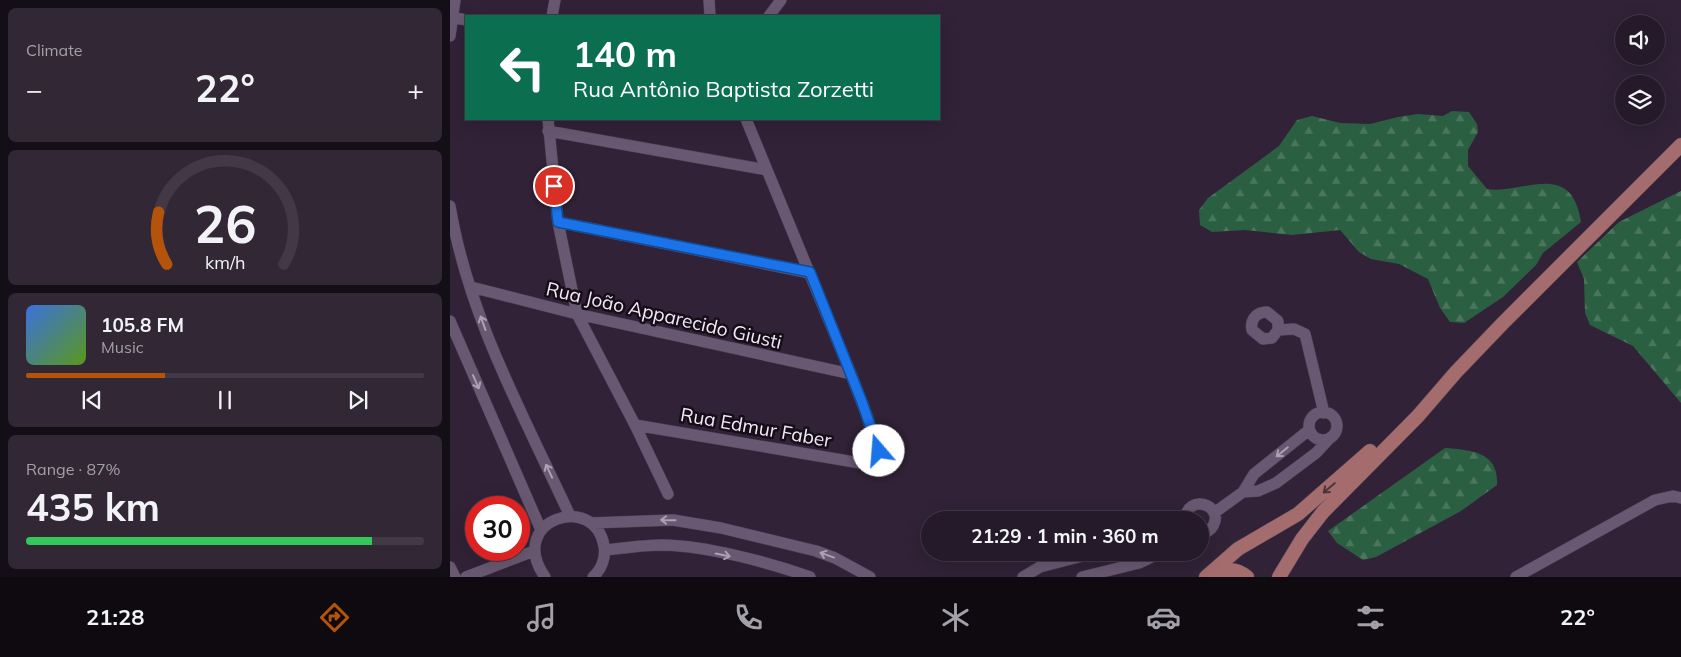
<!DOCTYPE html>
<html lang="en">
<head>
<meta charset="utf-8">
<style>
	:root { --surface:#251a29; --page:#312735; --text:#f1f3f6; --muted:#a3a1a8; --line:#423846; --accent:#b45309 }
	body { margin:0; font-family:Mulish,sans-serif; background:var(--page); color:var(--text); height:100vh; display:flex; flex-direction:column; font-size:19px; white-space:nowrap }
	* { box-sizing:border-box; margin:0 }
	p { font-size:16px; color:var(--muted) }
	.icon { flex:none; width:28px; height:28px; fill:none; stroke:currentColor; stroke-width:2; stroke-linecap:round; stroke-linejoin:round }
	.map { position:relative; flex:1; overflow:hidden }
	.sheet { display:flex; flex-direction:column; gap:8px; padding:8px; background:#140e17; width:450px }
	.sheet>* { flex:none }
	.banner { position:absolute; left:15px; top:15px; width:475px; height:105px; border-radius:0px; box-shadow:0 5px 20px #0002,0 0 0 1px var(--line); background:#0b6e4f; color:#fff; overflow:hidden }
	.buttons { position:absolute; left:1165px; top:15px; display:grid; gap:10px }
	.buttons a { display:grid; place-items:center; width:50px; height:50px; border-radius:50%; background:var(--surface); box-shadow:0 5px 20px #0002,0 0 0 1px var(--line); font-size:25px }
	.speed { position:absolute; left:15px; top:496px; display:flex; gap:10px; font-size:25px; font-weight:700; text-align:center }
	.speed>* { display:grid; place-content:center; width:65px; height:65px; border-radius:50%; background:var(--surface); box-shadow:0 5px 20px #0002,0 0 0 1px var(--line); line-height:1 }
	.speed .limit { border:8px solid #d22; background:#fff; color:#111 }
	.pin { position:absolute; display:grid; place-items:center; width:42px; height:42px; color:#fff; margin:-21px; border:2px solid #fff; border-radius:50%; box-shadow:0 1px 5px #0007 }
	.me { position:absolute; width:55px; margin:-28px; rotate:342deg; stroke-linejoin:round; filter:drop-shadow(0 0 4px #0008) }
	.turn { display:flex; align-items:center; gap:18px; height:105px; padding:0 25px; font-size:22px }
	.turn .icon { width:65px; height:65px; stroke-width:2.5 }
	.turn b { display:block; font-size:35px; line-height:42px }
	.big { font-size:38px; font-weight:700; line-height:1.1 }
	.sheet .card { flex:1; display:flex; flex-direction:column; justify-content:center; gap:8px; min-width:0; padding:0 18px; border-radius:8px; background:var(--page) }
	.sheet .dial { align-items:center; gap:0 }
	.dial svg { height:130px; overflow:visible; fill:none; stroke:var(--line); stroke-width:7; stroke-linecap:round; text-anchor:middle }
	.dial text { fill:var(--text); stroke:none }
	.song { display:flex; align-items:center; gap:15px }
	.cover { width:60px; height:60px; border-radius:8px; background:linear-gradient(135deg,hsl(220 70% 55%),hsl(90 70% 35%)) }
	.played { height:5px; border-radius:2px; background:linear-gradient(90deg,var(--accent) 35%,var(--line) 35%) }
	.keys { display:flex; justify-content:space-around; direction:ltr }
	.heat { display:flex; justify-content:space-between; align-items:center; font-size:28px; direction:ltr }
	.charge { height:8px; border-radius:4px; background:linear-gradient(90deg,#34c759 87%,var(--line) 0) }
	.trip { position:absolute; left:471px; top:511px; width:288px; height:50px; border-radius:25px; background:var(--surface); box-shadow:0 5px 20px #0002,0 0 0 1px var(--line); font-weight:700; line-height:50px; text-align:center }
	.tab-bar { display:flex; height:80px; justify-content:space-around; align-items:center; background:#0f0a10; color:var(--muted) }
	.tab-bar .icon { width:35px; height:35px }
	.tab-bar .on { color:var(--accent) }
	.tab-bar b { font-size:22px; color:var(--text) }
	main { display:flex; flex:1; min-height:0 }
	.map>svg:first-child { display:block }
	.forest { fill:url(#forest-firs) }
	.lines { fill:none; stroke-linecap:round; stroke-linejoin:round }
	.minor-casing { stroke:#4c3f52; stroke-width:12 }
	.major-casing { stroke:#4c3f52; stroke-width:15 }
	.minor { stroke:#695871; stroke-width:11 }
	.major { stroke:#a46c6d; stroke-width:14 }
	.oneway { stroke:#aea0b4 }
	.oneway2 { stroke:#4e343a }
	.route-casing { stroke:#114b97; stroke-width:12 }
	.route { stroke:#1a73e8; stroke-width:9 }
	.labels { text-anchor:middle; stroke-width:5; stroke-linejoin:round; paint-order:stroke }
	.street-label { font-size:19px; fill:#f2e8f7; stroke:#150e18 }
</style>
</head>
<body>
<main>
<section class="sheet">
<div class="card"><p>Climate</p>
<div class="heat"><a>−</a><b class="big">22°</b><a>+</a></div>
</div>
<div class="card dial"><svg viewBox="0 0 100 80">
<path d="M14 69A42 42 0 1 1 86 69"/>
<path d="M14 69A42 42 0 0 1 9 37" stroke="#b45309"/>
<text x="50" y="56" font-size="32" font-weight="700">26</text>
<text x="50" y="72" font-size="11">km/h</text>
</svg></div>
<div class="card">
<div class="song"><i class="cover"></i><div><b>105.8 FM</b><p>Music</p></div></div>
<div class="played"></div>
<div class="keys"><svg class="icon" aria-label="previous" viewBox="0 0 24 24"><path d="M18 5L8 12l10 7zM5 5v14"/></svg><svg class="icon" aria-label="pause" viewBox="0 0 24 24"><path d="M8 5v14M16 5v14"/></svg><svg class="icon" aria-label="next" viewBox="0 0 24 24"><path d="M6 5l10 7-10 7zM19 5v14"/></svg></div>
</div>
<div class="card"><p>Range · 87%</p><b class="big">435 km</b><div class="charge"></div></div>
</section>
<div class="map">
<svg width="1231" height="577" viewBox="0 0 1231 577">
	<defs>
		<pattern id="forest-firs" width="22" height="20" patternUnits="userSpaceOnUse" patternTransform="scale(1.25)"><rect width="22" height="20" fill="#2b5f42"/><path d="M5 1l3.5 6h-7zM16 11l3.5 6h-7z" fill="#4a765e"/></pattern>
	</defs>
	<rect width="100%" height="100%" fill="#312237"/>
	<path class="forest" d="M 1002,111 L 1019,112 L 1027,124 L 1028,132 L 1018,150 L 1018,166 L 1037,189 C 1073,195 1121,158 1131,222 L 1093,253 L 1086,265 L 1053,297 L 1014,323 L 1000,322 L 990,308 L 978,279 L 949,264 L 921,259 L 909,252 L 890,230 L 842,235 L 795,230 L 762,232 L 750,225 L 749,210 L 758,198 L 829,146 L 847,120 L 862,116 L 890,123 L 920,124 L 948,117 L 968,114 L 993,116 Z
		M 1231,191 L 1231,403 L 1183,346 L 1140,325 L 1135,313 L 1134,279 L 1127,262 L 1169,222 Z
		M 995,448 C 1022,450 1049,452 1047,485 L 1011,511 L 926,557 L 913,560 L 887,543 L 878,531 Z"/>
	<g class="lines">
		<defs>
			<path id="minor" d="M 259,0 L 260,16
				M 102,16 L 105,0
				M 319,16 L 331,0
				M 2,17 L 16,20
				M 0,36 L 5,0
				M 98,119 L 108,222 L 127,314 L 185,425 L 218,494
				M 98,131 L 317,170
				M 0,206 C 18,316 74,416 120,516
				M 108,222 L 360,273
				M 21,287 L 127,314 L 401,374
				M 0,321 L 91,530
				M 828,330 L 828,321 L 817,312 C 806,312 800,320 802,330 L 813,339 L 822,338 L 828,330 L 844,329 L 855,334 L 874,413
				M859 426a14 14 0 1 1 28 0a14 14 0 1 1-28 0Z
				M 185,425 L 410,463 L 421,464 L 429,458 L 417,416 L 401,374 L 296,119
				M 793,492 L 804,474 L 859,430
				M 764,513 L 793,492 L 808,491 L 826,483 L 866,453 L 881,437
				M 735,520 C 737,492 775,505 763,526 C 760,531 756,533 750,533
				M 141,523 L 223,520 L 271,528 L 366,551 L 385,558 L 420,577
				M 155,550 C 174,548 194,545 213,545 C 257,546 318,562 360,577
				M 0,567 L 5,577
				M 16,577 L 84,551
				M 95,577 C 55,520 145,491 154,546 C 156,557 152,569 143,577
				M 573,577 L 590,567 L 648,552
				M 632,577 L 689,563 L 712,552
				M 1066,577 L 1205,500 L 1223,496 L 1231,498"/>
			<path id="major" d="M 756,577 L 788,549 L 848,514 L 920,451
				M 762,577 C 775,569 785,567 797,577
				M 829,577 L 852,539 L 873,512 L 968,416 L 1006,372 L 1053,323 L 1231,145"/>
		</defs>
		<use href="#minor" class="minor-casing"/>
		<use href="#major" class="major-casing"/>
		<use href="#minor" class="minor"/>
		<use href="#major" class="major"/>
	</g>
	<defs><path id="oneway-shaft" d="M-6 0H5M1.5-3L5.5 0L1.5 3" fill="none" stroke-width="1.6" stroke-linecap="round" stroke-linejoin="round" transform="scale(1.25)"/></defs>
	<g class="oneway">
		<use href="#oneway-shaft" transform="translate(33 323) rotate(-110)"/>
		<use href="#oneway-shaft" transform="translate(26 382) rotate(66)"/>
		<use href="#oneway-shaft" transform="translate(832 452) rotate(141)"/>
		<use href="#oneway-shaft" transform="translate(99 471) rotate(-115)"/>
		<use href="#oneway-shaft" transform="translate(218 520) rotate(-179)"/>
		<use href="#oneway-shaft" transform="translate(273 555) rotate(11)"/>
		<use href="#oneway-shaft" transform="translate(377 555) rotate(-160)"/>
	</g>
	<use class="oneway2" href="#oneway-shaft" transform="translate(879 488) rotate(140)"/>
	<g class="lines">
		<defs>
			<path id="route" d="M 104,186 L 108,222 L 360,272 L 412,402 L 429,451"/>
		</defs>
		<use href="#route" class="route-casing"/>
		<use href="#route" class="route"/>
	</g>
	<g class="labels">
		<g class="street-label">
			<text transform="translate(214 315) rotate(13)" y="7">Rua João Apparecido Giusti</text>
			<text transform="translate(306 427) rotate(10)" y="7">Rua Edmur Faber</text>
		</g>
	</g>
</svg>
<div class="buttons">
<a><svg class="icon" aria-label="sound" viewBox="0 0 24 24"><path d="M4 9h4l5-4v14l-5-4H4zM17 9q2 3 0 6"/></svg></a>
<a><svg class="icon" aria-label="layers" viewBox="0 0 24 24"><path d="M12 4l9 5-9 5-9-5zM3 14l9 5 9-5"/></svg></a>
</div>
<div class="speed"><div class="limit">30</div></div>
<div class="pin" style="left:104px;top:186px;background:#d93025"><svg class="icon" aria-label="arrive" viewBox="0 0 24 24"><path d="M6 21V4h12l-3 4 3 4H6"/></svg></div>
<svg class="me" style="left:429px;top:451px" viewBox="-20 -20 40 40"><circle r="19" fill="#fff"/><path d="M0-13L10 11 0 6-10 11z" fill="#1a73e8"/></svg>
<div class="trip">21:29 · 1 min · 360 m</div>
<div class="banner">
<div class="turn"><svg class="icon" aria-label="left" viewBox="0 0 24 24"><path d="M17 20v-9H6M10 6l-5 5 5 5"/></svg><div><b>140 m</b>Rua Antônio Baptista Zorzetti</div></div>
</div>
</div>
</main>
<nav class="tab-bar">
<b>21:28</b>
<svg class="icon on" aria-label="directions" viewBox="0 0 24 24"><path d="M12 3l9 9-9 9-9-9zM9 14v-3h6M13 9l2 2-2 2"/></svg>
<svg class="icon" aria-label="music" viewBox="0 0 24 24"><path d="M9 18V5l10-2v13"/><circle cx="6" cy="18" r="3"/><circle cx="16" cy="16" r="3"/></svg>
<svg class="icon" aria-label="phone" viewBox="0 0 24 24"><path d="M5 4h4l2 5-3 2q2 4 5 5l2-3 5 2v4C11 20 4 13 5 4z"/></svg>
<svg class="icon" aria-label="climate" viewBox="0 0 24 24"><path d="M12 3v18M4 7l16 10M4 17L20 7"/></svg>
<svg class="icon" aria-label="car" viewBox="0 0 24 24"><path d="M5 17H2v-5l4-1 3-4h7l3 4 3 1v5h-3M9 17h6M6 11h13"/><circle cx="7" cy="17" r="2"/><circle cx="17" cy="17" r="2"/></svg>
<svg class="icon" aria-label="filters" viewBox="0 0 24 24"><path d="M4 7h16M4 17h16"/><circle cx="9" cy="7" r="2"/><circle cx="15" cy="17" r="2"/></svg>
<b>22°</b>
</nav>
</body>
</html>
